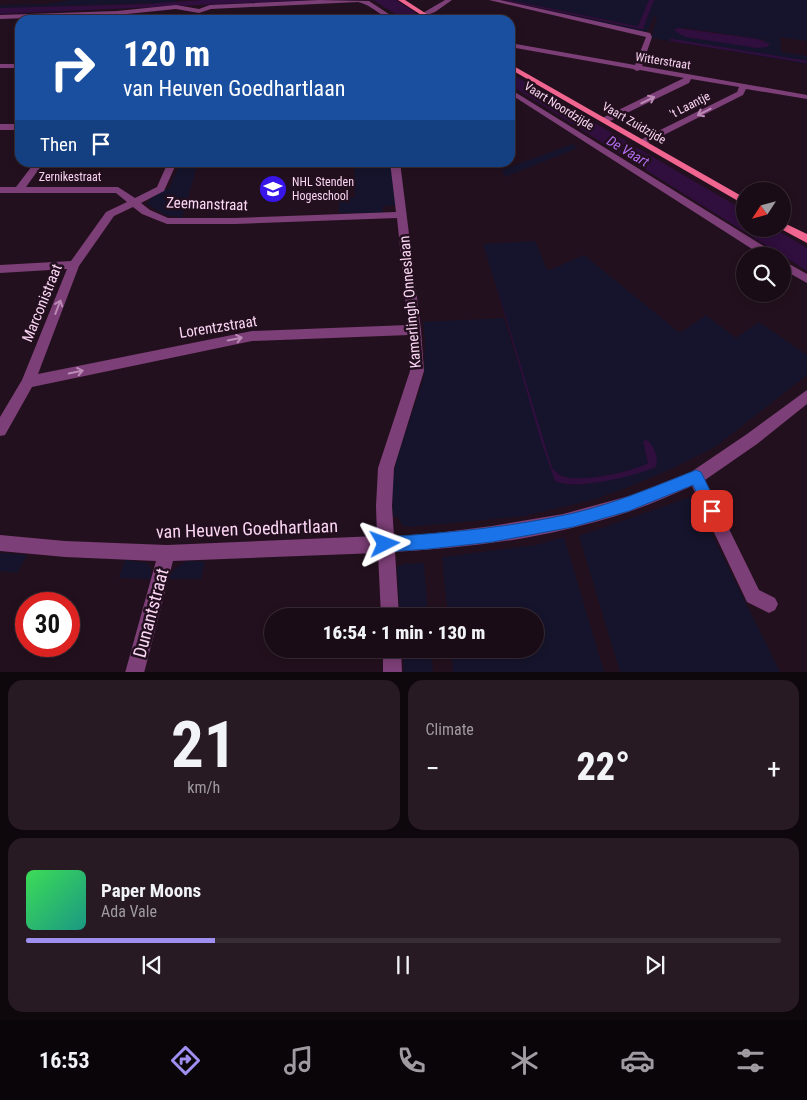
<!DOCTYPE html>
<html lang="en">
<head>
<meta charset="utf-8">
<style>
	:root { --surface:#1a0c16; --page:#271a23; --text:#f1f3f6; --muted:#9f9ba1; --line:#382c35; --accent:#9e8ff0 }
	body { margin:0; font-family:"Roboto Condensed",sans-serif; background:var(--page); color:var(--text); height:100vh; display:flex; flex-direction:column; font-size:19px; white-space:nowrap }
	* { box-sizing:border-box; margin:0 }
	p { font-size:16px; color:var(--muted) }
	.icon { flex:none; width:28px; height:28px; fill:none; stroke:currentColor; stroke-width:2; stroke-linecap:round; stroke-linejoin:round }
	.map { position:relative; height:672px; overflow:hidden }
	.panel { display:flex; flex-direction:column; gap:8px; padding:8px; background:#0e070c; flex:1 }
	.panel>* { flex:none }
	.top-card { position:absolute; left:15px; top:15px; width:500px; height:152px; border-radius:15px; box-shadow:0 2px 8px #0003,0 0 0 1px var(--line); background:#1a4fa0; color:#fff; overflow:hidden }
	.needle { width:32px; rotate:234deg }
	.fabs { position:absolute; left:736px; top:182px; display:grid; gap:10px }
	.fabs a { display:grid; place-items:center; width:55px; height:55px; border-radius:50%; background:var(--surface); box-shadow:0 2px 8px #0003,0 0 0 1px var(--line); font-size:25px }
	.speed { position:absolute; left:15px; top:592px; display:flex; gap:10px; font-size:25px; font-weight:700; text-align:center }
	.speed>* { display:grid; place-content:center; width:65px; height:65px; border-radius:50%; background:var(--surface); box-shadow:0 2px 8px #0003,0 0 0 1px var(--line); line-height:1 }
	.speed .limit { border:8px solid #d22; background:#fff; color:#111 }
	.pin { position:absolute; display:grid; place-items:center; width:42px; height:42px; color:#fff; margin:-21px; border-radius:10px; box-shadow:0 2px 8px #0006 }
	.me { position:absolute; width:55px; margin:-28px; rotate:87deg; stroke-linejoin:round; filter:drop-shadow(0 0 4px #0008) }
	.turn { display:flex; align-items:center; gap:18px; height:105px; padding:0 25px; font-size:22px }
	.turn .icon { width:65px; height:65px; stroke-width:2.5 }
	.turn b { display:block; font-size:35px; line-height:42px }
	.then { display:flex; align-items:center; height:48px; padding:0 25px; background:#0003; gap:10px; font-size:19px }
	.big { font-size:38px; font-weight:800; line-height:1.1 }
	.panel .card { flex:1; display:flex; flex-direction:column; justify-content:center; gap:8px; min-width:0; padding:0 18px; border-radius:15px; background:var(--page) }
	.panel .dial { align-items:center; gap:0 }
	.dial b { font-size:65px; line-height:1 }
	.song { display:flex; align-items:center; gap:15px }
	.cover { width:60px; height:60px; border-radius:8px; background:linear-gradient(135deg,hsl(130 70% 55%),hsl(170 70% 35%)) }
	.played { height:5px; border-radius:2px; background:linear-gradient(90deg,var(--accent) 25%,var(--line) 25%) }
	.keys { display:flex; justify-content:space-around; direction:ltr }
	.heat { display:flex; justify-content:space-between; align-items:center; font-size:28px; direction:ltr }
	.panel .tiles { flex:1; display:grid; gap:8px; grid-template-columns:1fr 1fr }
	.card:last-child { grid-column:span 2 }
	.trip { position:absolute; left:264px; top:608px; width:280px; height:50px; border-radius:25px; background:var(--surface); box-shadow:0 2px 8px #0003,0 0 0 1px var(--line); font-weight:800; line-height:50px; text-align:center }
	.dock { display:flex; height:80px; justify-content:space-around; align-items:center; background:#0a0509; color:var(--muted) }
	.dock .icon { width:35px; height:35px }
	.dock .on { color:var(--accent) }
	.dock b { font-size:22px; color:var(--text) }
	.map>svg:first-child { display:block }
	.green { fill:#15142c; fill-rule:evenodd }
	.water { fill:#300e3d }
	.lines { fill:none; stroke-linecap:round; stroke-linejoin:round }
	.stream { stroke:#300e3d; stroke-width:2.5 }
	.minor { fill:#7d3f77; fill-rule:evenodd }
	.major { fill:#f16691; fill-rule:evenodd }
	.oneway { stroke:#bc8ab6 }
	.route { fill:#1a73e8; stroke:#114b97 }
	.labels { text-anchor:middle; stroke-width:5; stroke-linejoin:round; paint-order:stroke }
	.far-street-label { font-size:12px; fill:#fbd5f4; stroke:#23101e }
	.far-poi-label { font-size:12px; fill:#fbd5f4; stroke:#23101e; text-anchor:start }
	.far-water-label { font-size:14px; font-style:italic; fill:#b46df2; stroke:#23101e }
	.street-label { font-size:15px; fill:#fbd5f4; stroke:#23101e }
	.near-street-label { font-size:18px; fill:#fbd5f4; stroke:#23101e }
</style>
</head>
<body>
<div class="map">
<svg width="807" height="673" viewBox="0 0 807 673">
	<rect width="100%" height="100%" fill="#23101e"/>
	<path class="green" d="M 70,0 L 176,0 L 174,2 L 153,3 L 0,8 L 0,5 L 47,4 Z
		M 496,0 L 640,29 L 643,28 L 654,0 L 807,0 L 807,41 L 780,37 L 781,52 L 807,56 L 807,64 L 651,38 L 657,17 L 654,16 L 648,31 L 645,32 ZM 678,28 L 686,28 L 765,40 L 757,48 L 704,39 Z
		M 509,0 L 649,0 L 638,26 L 636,26 Z
		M 572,144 L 578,148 L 505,177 L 502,170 Z
		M 180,163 L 198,163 L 182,218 L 165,215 L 147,204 L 150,199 L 170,187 Z
		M 354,163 L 391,163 L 396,205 L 383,206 L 383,213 L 339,213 L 339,202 L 344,198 L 355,197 Z
		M 535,241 L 547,270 L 552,269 L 584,255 L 680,333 L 706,315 L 736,338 L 759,322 L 807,355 L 807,375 L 715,447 L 667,471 L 623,489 L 596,499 L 525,516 L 408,527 L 403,526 L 397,516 L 393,517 L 392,485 L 396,462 L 424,377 L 425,340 L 423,322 L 504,318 L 555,481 C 578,492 633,474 656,467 L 643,441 L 648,463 C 633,472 582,482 565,477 C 559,476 556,471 552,468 L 483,244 Z
		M 693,496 L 780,672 L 620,672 L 579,536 Z
		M 564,537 L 604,672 L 453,672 L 451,649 L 535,649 L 535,616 L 448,616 L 442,557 L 536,545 Z
		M 0,553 L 27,555 L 17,573 L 0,571 Z
		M 125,560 L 146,563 L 151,568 L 151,579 L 119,578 Z
		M 187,561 L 205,561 L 201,579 L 168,579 L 174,569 Z
		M 424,563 L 428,616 L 400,616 L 397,567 L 404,564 Z
		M 403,649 L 431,649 L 433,672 L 404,672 Z"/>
	<path class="water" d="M 201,0 L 314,0 L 0,14 L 0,8 L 145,4 Z
		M 373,0 L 396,0 L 427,20 L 405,20 Z
		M 502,0 L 509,0 L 636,26 L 638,26 L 649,0 L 654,0 L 643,29 L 640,29 Z
		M 678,28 L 758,39 L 770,44 L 767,47 L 757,48 L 685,37 L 675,31 L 674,30 Z
		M 510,73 L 745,211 L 745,229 L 775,229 L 807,248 L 807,271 L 510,85 Z
		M 493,274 L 552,468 C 556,471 559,476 565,477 C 582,482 633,472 648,463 L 643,441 L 647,440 C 654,446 659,457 656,467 C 635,476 576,491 555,481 L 540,438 Z"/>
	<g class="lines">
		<path class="stream" d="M 671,40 L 807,62"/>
		<path class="minor" d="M 319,0 L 369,1 L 398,20 C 383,20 373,5 358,2 L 211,9 L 199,13 L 176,9 L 117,15 L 0,19 L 0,15 L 117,11 L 176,5 L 199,9 L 210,5 Z
			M 445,0 L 452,0 L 435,12 L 424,16 L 421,14 Z
			M 489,0 L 500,0 L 650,33 L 652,37 L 642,66 L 807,95 L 807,99 L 746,89 L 743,95 L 646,144 L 640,144 L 640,140 L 737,92 L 739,87 L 691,79 L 689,83 L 608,122 L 602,122 L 602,118 L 684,78 L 640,70 L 637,71 L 633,69 L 510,47 L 510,43 L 635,65 L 646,37 Z
			M 0,64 L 20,64 L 20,68 L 0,68 Z
			M 510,89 L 775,253 L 776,256 L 763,256 L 510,94 Z
			M 0,124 L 20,124 L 20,130 L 0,130 Z
			M 35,162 L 44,162 L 26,187 L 118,187 L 135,198 L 157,187 L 168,162 L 177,162 L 164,191 L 141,203 L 150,210 L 168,218 L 235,218 L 396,212 L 390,162 L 400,162 L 421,330 L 424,371 L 394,468 L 392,506 L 394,536 L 429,534 L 492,526 L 563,514 L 629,496 L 691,472 L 747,434 L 807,390 L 807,404 L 757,444 L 705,480 L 759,590 L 775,598 L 778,604 L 775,610 L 769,613 L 747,602 L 692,486 C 671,495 650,505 628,512 C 554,537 473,548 395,552 L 399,616 L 381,616 L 378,553 L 173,561 L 144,673 L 125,673 L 156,561 L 65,557 L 0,551 L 0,535 L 65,541 L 167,545 L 377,536 L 376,506 L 378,468 L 410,371 L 409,335 L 252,341 L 32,387 L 5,435 L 0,436 L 0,417 L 22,380 L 67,269 L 0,273 L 0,265 L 71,261 L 106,212 L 127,202 L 116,193 L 0,193 L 0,187 L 16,187 ZM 133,207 L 142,214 L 167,224 L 235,224 L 397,218 L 408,325 L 252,331 L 38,374 L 79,266 L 114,216 Z
			M 782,260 L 807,274 L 807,283 L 782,269 Z
			M 383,649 L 401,649 L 402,673 L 383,673 Z"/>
		<path class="major" d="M 398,0 L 405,0 L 436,20 L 429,20 Z
			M 510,64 L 745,198 L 745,205 L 510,69 Z
			M 782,222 L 807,234 L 807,243 L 781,229 L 782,229 Z"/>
	</g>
	<defs><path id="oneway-shaft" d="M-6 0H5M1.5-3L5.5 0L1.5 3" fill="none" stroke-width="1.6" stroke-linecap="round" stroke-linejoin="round" transform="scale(1.25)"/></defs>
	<g class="oneway">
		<use href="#oneway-shaft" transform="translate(648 100) rotate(-26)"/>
		<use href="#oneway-shaft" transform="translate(704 112) rotate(153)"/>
		<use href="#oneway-shaft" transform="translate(58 307) rotate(-69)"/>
		<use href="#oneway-shaft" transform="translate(235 339) rotate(-11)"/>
		<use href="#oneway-shaft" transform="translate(76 372) rotate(-12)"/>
	</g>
	<path class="route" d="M 696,470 L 701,472 L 720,511 L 717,516 L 712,518 L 707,516 L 693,485 L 629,511 L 573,527 L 492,542 L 429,549 L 385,552 L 380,550 L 378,544 L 380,539 L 385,537 C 448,533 513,527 574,513 C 616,503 656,486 696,470 Z"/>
	<defs>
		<symbol id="university-disc" viewBox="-11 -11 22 22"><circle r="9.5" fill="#3815e8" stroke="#23101e"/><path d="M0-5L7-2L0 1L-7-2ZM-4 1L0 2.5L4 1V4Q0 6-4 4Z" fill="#fff"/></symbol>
	</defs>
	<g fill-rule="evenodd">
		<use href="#university-disc" x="257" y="173" width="32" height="32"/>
	</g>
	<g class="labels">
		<g class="far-street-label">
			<text transform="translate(663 61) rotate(9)" y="4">Witterstraat</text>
			<text transform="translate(690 105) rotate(-27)" y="4">'t Laantje</text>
			<text transform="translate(559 106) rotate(32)" y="4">Vaart Noordzijde</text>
			<text transform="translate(634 123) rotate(30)" y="4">Vaart Zuidzijde</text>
			<text x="70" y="181">Zernikestraat</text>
		</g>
		<g class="far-poi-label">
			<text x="292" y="186">NHL Stenden<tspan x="292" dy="14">Hogeschool</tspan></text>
		</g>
		<g class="far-water-label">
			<text transform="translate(628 151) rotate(31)" y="5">De Vaart</text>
		</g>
		<g class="street-label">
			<text transform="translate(207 204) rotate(2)" y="5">Zeemanstraat</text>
			<text transform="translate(410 302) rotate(-95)" y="5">Kamerlingh Onneslaan</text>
			<text transform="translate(42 303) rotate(-68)" y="5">Marconistraat</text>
			<text transform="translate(218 327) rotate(-9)" y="5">Lorentzstraat</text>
		</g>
		<g class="near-street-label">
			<text transform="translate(247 529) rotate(-2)" y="6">van Heuven Goedhartlaan</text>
			<text transform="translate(151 613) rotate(-75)" y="6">Dunantstraat</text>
		</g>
	</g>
</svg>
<div class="fabs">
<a><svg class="needle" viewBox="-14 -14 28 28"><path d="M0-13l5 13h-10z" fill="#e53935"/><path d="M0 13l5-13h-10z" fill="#9f9ba1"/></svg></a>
<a><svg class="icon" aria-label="search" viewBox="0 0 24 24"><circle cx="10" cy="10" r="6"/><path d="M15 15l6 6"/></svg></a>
</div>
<div class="speed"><div class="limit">30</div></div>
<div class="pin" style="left:712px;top:511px;background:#d93025"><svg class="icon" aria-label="arrive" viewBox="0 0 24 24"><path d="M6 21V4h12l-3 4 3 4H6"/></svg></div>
<svg class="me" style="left:385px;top:544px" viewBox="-20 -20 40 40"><path d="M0-17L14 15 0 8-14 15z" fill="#1a73e8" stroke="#fff" stroke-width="4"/></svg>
<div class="trip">16:54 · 1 min · 130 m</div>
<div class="top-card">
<div class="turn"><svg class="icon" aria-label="right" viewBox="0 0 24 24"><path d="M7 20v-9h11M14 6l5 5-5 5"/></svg><div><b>120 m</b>van Heuven Goedhartlaan</div></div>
<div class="then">Then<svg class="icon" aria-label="arrive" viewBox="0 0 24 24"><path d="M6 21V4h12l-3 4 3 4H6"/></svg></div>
</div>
</div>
<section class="panel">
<div class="tiles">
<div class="card dial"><b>21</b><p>km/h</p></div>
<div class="card"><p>Climate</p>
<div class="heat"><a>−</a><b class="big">22°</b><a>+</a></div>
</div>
<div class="card">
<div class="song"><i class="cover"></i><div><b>Paper Moons</b><p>Ada Vale</p></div></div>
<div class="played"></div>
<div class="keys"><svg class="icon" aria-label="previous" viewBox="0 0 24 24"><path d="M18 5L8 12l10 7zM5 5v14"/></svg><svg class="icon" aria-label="pause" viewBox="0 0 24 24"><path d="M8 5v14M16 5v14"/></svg><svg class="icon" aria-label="next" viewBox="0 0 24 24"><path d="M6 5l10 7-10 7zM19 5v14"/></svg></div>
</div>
</div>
</section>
<nav class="dock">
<b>16:53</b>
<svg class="icon on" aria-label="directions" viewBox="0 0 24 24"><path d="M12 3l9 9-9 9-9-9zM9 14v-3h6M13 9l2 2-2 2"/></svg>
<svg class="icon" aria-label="music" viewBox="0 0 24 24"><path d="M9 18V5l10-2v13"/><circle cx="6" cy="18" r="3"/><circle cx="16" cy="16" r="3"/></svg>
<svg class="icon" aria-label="phone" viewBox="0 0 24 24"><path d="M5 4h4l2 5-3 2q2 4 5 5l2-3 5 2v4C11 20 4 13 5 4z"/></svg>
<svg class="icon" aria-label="climate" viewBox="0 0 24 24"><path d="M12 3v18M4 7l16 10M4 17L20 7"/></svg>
<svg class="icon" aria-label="car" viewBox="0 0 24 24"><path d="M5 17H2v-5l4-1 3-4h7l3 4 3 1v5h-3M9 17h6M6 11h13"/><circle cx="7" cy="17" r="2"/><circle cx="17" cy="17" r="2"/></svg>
<svg class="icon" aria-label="filters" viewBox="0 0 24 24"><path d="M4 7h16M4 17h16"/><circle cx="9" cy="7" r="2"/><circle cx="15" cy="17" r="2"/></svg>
</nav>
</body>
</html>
